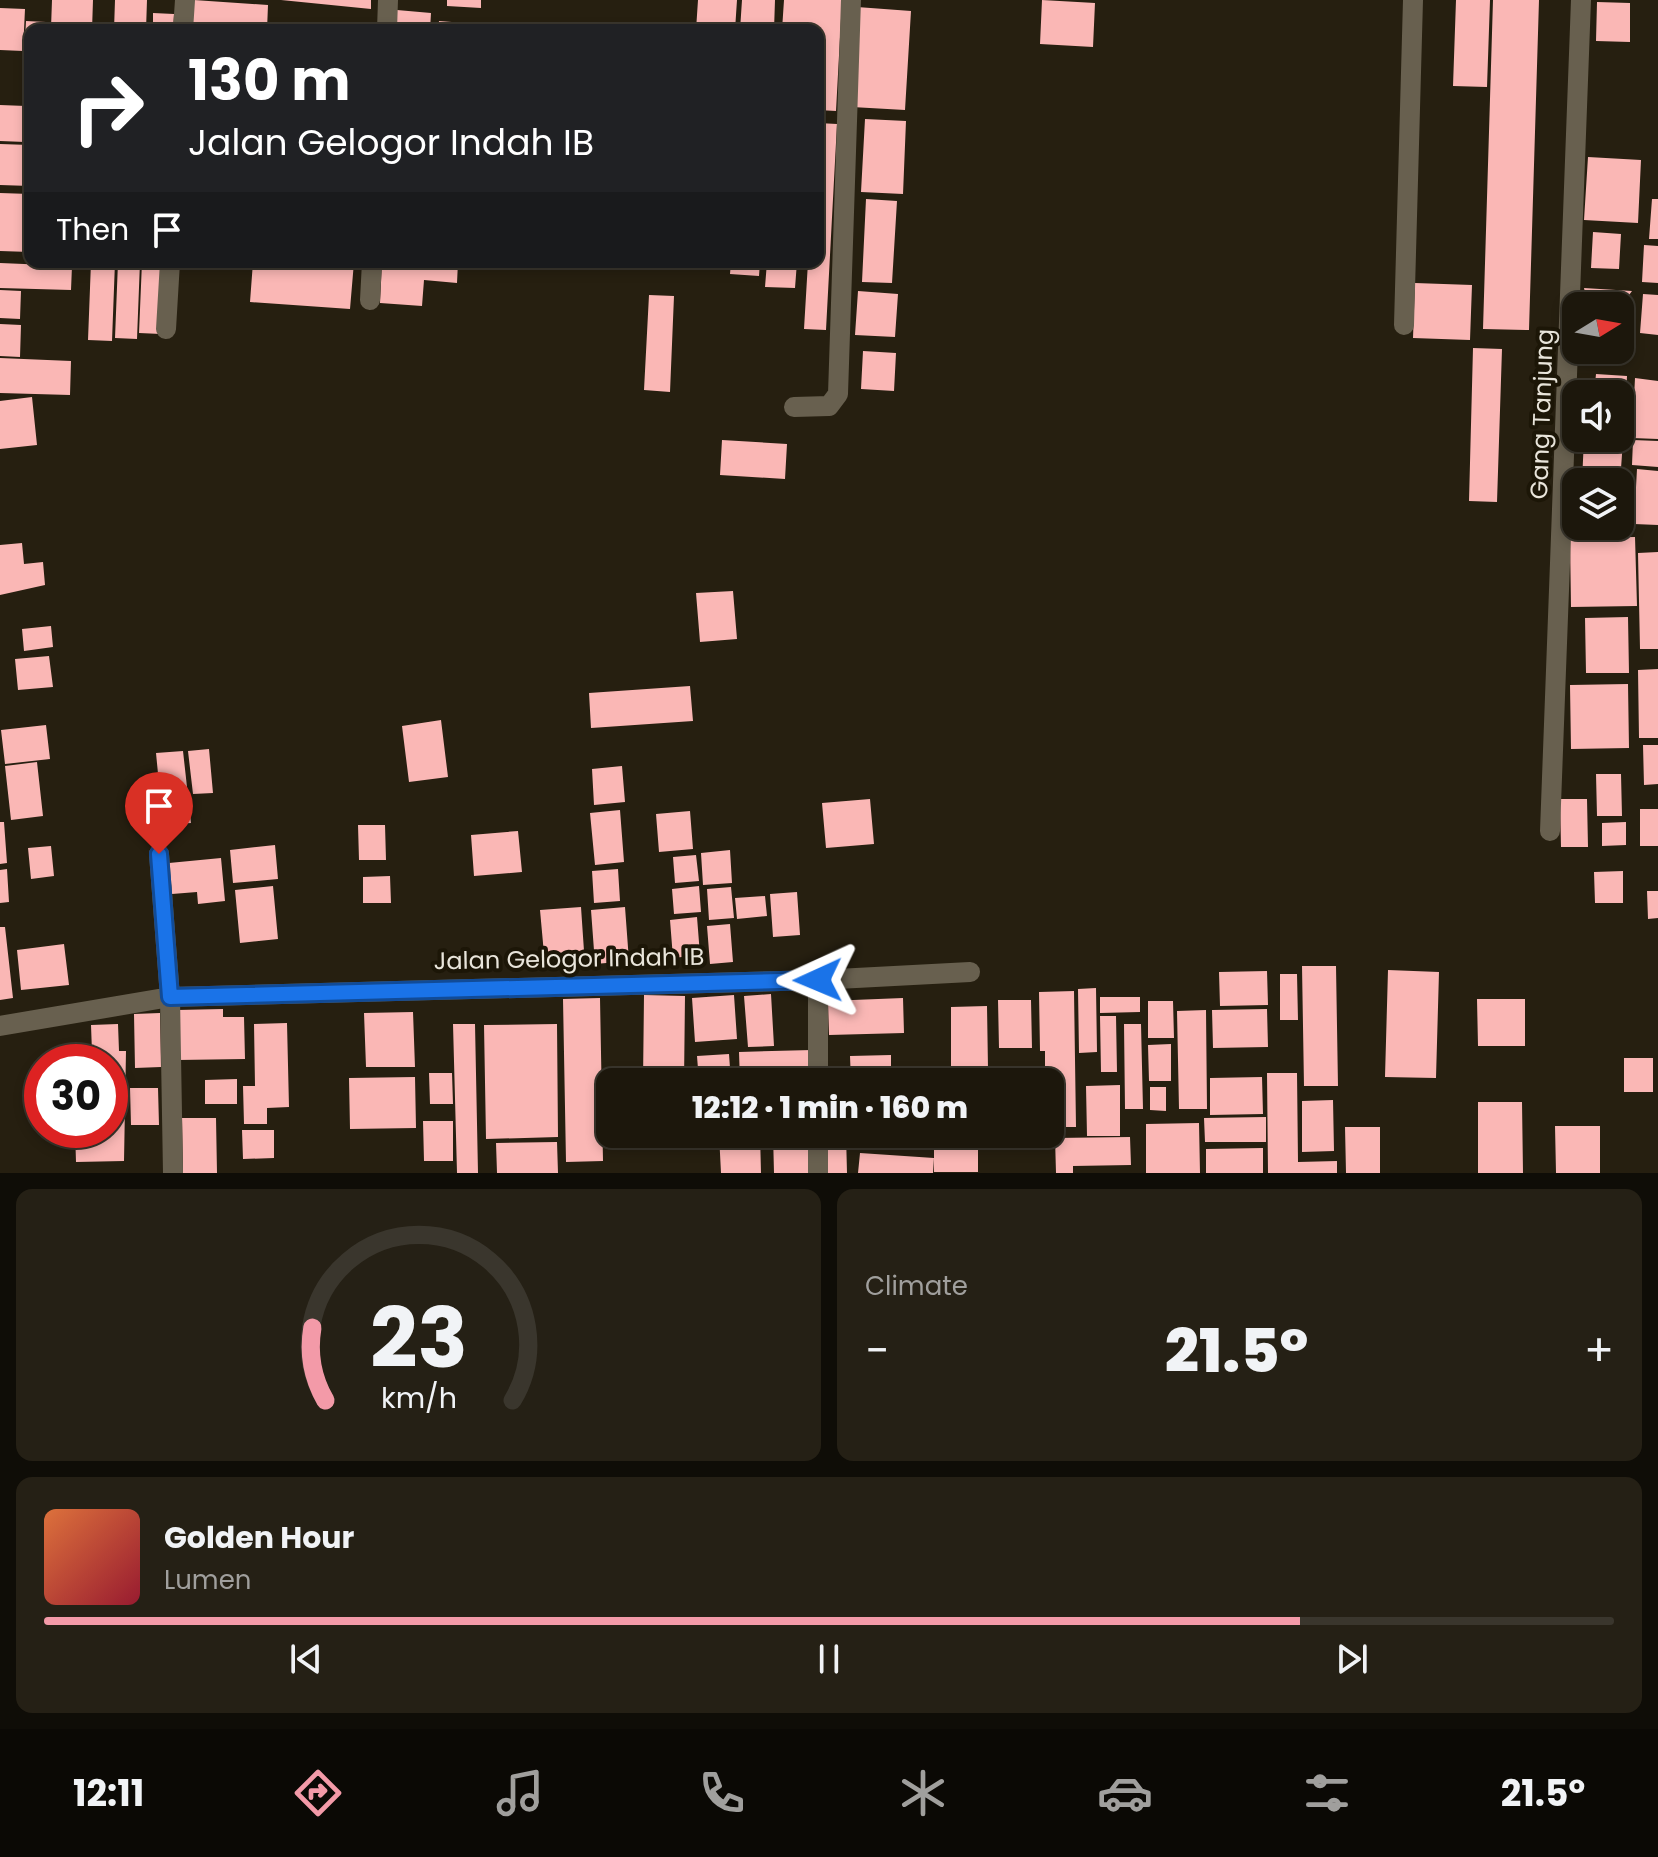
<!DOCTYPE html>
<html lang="en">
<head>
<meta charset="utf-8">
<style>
	:root { --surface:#1c170c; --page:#252015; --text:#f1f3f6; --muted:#a09f9d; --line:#3a362d; --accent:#f39aa8 }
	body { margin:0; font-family:Poppins,sans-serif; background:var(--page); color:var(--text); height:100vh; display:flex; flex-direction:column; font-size:30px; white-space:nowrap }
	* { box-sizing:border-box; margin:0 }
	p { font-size:26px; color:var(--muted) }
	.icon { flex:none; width:44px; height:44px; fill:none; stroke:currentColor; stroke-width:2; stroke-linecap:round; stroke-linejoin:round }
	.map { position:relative; height:1173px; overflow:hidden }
	.drawer { display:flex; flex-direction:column; gap:16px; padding:16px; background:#0f0d07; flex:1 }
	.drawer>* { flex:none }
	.guide { position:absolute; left:24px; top:24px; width:800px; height:244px; border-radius:16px; box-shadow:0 4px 12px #0003,0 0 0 2px var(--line); background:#202124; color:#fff; overflow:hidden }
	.needle { width:52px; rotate:79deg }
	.buttons { position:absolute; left:1562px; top:292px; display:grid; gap:16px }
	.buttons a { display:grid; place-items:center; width:72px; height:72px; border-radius:16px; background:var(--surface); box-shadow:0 4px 12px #0003,0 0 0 2px var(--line); font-size:40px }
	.speed { position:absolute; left:24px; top:1044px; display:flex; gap:16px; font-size:40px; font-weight:700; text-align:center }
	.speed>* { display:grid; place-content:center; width:104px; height:104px; border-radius:50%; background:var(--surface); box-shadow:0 4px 12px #0003,0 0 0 2px var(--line); line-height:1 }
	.speed .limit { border:12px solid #d22; background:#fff; color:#111 }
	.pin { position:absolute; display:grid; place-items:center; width:68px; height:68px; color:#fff; margin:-82px -34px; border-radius:50% 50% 50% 0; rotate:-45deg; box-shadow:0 0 8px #0007 }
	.pin .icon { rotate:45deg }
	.me { position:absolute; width:88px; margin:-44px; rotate:269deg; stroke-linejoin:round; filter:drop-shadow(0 0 6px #0008) }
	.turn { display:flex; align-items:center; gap:28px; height:168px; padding:0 32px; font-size:36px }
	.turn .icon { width:104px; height:104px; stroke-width:2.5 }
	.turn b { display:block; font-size:56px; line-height:68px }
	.then { display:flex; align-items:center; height:76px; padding:0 32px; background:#0003; gap:16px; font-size:30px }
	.big { font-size:60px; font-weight:800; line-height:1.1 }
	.drawer .widget { flex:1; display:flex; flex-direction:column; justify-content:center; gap:12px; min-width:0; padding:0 28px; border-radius:16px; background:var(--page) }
	.drawer .dial { align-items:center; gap:0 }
	.dial svg { height:208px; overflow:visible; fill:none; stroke:var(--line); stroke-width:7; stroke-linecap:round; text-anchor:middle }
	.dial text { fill:var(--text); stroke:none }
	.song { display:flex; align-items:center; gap:24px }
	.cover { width:96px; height:96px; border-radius:12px; background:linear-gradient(135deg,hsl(20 70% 55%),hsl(350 70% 35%)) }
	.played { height:8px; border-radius:4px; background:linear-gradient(90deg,var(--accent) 80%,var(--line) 80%) }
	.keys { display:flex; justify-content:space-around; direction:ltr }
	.heat { display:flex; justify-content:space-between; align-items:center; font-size:44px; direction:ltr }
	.drawer .tiles { flex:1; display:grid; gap:16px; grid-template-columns:1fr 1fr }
	.widget:last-child { grid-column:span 2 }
	.trip { position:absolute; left:596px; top:1068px; width:468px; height:80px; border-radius:16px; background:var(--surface); box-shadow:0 4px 12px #0003,0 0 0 2px var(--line); font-weight:800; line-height:80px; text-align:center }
	.tab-bar { display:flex; height:128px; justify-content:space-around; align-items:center; background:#0b0905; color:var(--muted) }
	.tab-bar .icon { width:56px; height:56px }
	.tab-bar .on { color:var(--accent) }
	.tab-bar b { font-size:36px; color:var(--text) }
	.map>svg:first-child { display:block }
	.building { fill:#fab7b5 }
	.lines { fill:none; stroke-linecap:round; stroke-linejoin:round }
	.street { stroke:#68604f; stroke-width:20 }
	.route-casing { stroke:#114b97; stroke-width:20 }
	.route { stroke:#1a73e8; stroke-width:14 }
	.labels { text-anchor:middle; stroke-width:8; stroke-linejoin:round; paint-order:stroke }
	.street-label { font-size:24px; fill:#e9e5db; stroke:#1c1607 }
</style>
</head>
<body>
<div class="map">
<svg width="1658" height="1173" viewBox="0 0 1658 1173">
	<rect width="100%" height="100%" fill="#261f10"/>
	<path class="building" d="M 52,0 L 93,0 L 92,30 L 51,28 Z
		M 115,0 L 147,0 L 146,30 L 114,30 Z
		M 194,0 L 268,5 L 267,30 L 192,30 Z
		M 281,0 L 371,0 L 371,9 Z
		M 447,0 L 481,0 L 481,8 L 447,6 Z
		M 698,0 L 737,0 L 735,30 L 696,30 Z
		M 742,0 L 775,0 L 774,30 L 740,30 Z
		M 784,0 L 842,0 L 836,111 L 818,110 L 818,30 L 782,30 Z
		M 1042,0 L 1095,3 L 1093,47 L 1040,44 Z
		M 1456,0 L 1490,0 L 1487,87 L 1453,86 Z
		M 1493,0 L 1539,0 L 1529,330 L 1483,329 Z
		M 1597,2 L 1630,3 L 1630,42 L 1596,41 Z
		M 857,7 L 911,11 L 905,110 L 852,107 Z
		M 0,8 L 25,9 L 23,51 L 0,50 Z
		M 397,10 L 431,13 L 430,30 L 395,30 Z
		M 153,13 L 174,14 L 173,30 L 153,30 Z
		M 26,21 L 46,22 L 46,30 L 30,30 L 30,59 L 24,59 Z
		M 439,21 L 490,25 L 490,30 L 438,30 Z
		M 25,65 L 30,65 L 30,97 L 24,97 Z
		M 0,105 L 26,106 L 25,142 L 0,141 Z
		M 865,119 L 906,121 L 903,194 L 861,192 Z
		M 818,123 L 837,124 L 826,330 L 804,329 L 808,262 L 818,262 Z
		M 0,144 L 30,145 L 30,186 L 0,185 Z
		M 1588,157 L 1641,160 L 1638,223 L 1584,220 Z
		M 0,193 L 30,194 L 30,252 L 0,251 Z
		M 866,199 L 897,201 L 892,283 L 862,282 Z
		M 1652,199 L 1658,199 L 1658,239 L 1649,239 Z
		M 1593,232 L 1621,234 L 1619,269 L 1591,268 Z
		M 1644,245 L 1658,246 L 1658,283 L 1642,282 Z
		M 91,262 L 115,262 L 112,341 L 88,340 Z
		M 118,262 L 140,262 L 137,339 L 115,338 Z
		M 142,262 L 164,262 L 161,334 L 139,333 Z
		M 253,262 L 354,262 L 350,309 L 250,302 Z
		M 382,262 L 458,262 L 457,283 L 424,280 L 422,306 L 380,303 Z
		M 731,262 L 760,262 L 759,276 L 730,274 Z
		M 767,262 L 797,262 L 795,288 L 765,287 Z
		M 0,263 L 72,266 L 71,290 L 0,288 Z
		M 1415,283 L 1472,285 L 1470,340 L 1413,338 Z
		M 1584,288 L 1632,291 L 1621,306 L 1588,306 Z
		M 0,290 L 21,291 L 20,319 L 0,318 Z
		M 858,291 L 898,294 L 895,337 L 855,335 Z
		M 1643,294 L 1658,295 L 1658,335 L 1640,333 Z
		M 649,295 L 674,296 L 670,392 L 644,390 Z
		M 0,324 L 21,325 L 20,357 L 0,356 Z
		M 1473,348 L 1502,349 L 1497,502 L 1469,501 Z
		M 863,351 L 896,353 L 894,391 L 861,389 Z
		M 0,358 L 71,361 L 70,395 L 0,393 Z
		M 1596,374 L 1627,376 L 1624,436 L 1620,436 L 1620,394 L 1594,394 Z
		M 1635,378 L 1658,381 L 1658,439 L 1632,438 Z
		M 32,397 L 37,445 L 0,449 L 0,401 Z
		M 1584,438 L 1623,441 L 1620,482 L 1582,482 Z
		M 722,440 L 787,444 L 785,479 L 720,475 Z
		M 1633,440 L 1658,441 L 1658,467 L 1632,465 Z
		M 1637,469 L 1658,471 L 1658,525 L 1634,524 Z
		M 1635,537 L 1637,606 L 1571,607 L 1570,538 Z
		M 22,543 L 24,564 L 43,562 L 45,585 L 0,595 L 0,545 Z
		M 1658,552 L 1658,649 L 1640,649 L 1638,553 Z
		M 733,591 L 737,639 L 700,642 L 696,593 Z
		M 1628,617 L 1629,673 L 1586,673 L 1585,618 Z
		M 51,626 L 53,647 L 24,651 L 22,629 Z
		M 49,656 L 53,687 L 18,690 L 15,659 Z
		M 1658,669 L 1658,738 L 1639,738 L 1638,670 Z
		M 1628,684 L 1629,748 L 1571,749 L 1570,685 Z
		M 690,686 L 693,721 L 591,728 L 589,693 Z
		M 441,720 L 448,777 L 409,782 L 402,726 Z
		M 46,725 L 50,759 L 5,764 L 1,730 Z
		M 1643,745 L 1658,745 L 1658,784 L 1644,785 Z
		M 209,749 L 213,793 L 193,794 L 188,751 Z
		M 183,751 L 191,823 L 163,825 L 156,753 Z
		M 37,762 L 43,816 L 11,820 L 5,766 Z
		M 622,766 L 625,802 L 594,805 L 592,769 Z
		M 1596,774 L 1621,774 L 1622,816 L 1597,816 Z
		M 870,799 L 874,844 L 826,848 L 822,803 Z
		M 1560,799 L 1587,799 L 1588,847 L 1561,847 Z
		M 1640,809 L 1658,809 L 1658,846 L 1640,846 Z
		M 620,810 L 624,862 L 595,865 L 590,813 Z
		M 690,811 L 693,849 L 659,852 L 656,814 Z
		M 0,822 L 4,822 L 7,863 L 0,864 Z
		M 1626,822 L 1626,845 L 1602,846 L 1602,823 Z
		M 358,825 L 385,825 L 386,860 L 359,860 Z
		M 518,831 L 522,872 L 474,876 L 471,835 Z
		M 275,845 L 278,879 L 233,883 L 230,850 Z
		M 51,846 L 54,876 L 31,879 L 28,848 Z
		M 730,850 L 732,883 L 703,885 L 701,853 Z
		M 696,855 L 699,881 L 675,883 L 673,857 Z
		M 221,858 L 225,901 L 198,904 L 197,892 L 172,894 L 169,863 Z
		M 7,869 L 9,902 L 0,903 L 0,870 Z
		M 618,869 L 620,901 L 594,903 L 592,871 Z
		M 1623,871 L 1623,903 L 1595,903 L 1594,872 Z
		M 390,876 L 391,903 L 363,903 L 363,877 Z
		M 273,886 L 278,939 L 240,943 L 235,890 Z
		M 699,886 L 701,912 L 674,914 L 672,889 Z
		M 731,887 L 734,918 L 709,920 L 707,889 Z
		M 1647,891 L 1658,891 L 1658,918 L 1648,919 Z
		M 797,892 L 800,935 L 773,937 L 770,894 Z
		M 765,896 L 767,916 L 737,919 L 735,898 Z
		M 581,907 L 584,951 L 544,954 L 540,910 Z
		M 625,907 L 629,961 L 595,964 L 591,910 Z
		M 697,917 L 700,955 L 673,958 L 670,920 Z
		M 730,924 L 733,962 L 710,964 L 707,926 Z
		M 0,927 L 5,927 L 13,998 L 0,1000 Z
		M 64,944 L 69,985 L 21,990 L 17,950 Z
		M 1302,966 L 1336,966 L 1338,1086 L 1304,1086 Z
		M 1388,970 L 1439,972 L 1436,1078 L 1385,1077 Z
		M 1267,971 L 1268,1005 L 1220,1006 L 1219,972 Z
		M 1280,974 L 1297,974 L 1298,1020 L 1280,1020 Z
		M 1096,988 L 1097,1052 L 1079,1053 L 1078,989 Z
		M 1074,991 L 1076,1127 L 1050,1127 L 1050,1082 L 1045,1082 L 1045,1051 L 1040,1051 L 1039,992 Z
		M 771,994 L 774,1046 L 748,1047 L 744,996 Z
		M 644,995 L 685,996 L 684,1082 L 643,1082 Z
		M 734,995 L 737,1039 L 695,1042 L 692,998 Z
		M 1100,997 L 1140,997 L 1140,1012 L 1100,1013 Z
		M 600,998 L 603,1161 L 566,1162 L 563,999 Z
		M 903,998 L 904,1033 L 829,1035 L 828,1001 Z
		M 1477,999 L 1525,999 L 1525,1046 L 1478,1046 Z
		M 998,1000 L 1031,1000 L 1032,1048 L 999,1048 Z
		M 1148,1001 L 1173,1001 L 1174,1038 L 1148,1038 Z
		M 987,1006 L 988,1068 L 951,1069 L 951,1007 Z
		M 223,1009 L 223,1017 L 244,1017 L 245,1059 L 178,1060 L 177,1010 Z
		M 1267,1009 L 1268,1047 L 1213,1048 L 1212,1010 Z
		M 1206,1010 L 1207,1109 L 1179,1109 L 1177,1011 Z
		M 413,1012 L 415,1067 L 366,1067 L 364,1013 Z
		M 160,1013 L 161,1067 L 135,1068 L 134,1014 Z
		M 1100,1016 L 1116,1016 L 1117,1072 L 1101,1072 Z
		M 287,1023 L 289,1107 L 267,1108 L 267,1124 L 244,1124 L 243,1086 L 255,1086 L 254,1024 Z
		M 118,1024 L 119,1051 L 126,1051 L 124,1161 L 76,1162 L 75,1130 L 110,1130 L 110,1062 L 78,1062 L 78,1052 L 92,1052 L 91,1025 Z
		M 453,1024 L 475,1024 L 478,1173 L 457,1173 Z
		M 557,1024 L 558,1137 L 486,1139 L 484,1025 Z
		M 1124,1024 L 1141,1024 L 1143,1109 L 1125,1109 Z
		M 1171,1044 L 1171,1081 L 1149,1081 L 1148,1045 Z
		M 812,1050 L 813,1082 L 740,1082 L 739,1052 Z
		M 729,1054 L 731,1082 L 699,1082 L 697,1056 Z
		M 891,1055 L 891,1082 L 851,1082 L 850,1056 Z
		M 1624,1058 L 1653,1058 L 1653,1092 L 1624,1092 Z
		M 429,1073 L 452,1073 L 453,1104 L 430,1104 Z
		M 1267,1073 L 1297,1073 L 1298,1162 L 1337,1161 L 1337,1173 L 1268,1173 Z
		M 415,1077 L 416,1128 L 350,1129 L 349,1078 Z
		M 1262,1077 L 1263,1114 L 1210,1115 L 1210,1078 Z
		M 237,1079 L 237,1104 L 205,1104 L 205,1080 Z
		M 1120,1085 L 1120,1136 L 1087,1136 L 1086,1086 Z
		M 1150,1087 L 1166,1087 L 1166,1111 L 1150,1110 Z
		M 130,1088 L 158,1088 L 159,1125 L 131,1125 Z
		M 1333,1100 L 1334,1151 L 1302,1152 L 1302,1101 Z
		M 1478,1102 L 1522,1102 L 1523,1173 L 1478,1173 Z
		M 1266,1117 L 1266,1142 L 1205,1142 L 1204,1118 Z
		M 182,1118 L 216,1118 L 217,1173 L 183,1173 Z
		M 423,1121 L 453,1121 L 453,1161 L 424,1161 Z
		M 1199,1123 L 1200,1173 L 1146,1173 L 1146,1124 Z
		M 1555,1126 L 1600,1126 L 1600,1173 L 1556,1173 Z
		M 1345,1127 L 1380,1127 L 1380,1173 L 1346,1173 Z
		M 242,1130 L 274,1130 L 274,1158 L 243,1159 Z
		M 719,1134 L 760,1134 L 761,1173 L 721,1173 Z
		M 773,1134 L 811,1134 L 812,1173 L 774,1173 Z
		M 821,1134 L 846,1134 L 847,1173 L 822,1173 Z
		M 852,1134 L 893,1134 L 893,1141 L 852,1142 Z
		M 934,1134 L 978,1134 L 978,1172 L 934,1172 Z
		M 1130,1137 L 1131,1165 L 1073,1166 L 1073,1173 L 1056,1173 L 1055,1138 Z
		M 557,1142 L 558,1173 L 497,1173 L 496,1143 Z
		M 1263,1148 L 1263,1173 L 1206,1173 L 1206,1149 Z
		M 860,1153 L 934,1158 L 933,1173 L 858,1173 Z"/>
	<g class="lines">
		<path class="street" d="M 183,30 L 185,0
			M 387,30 L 388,0
			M 370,300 L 372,262
			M 1404,325 L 1413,0
			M 166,329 L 170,262
			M 794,407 L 829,406 L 838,394 L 851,0
			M 1550,831 L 1581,0
			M 159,854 L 170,997 L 173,1173
			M 0,1026 L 170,997 L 818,980 L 970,972
			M 818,1082 L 818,980
			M 818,1134 L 818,1173"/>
	</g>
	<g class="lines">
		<defs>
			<path id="route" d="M 159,854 L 170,997 L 818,980"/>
		</defs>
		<use href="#route" class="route-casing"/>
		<use href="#route" class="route"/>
	</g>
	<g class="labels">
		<g class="street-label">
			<text transform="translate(1542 414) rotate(-88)" y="8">Gang Tanjung</text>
			<text transform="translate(569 959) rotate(-1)" y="8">Jalan Gelogor Indah IB</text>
		</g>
	</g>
</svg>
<div class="buttons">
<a><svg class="needle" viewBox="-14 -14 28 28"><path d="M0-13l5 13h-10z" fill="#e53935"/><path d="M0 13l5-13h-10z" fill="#a09f9d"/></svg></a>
<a><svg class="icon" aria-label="sound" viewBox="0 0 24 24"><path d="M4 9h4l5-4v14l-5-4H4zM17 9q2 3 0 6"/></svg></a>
<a><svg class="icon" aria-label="layers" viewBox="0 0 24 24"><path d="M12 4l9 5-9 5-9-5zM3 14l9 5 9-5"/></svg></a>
</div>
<div class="speed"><div class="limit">30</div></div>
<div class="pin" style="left:159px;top:854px;background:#d93025"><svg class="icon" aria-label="arrive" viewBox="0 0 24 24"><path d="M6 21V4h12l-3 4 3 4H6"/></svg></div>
<svg class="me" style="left:818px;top:980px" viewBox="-20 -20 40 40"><path d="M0-17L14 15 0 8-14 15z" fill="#1a73e8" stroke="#fff" stroke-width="4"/></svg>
<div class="trip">12:12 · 1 min · 160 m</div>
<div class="guide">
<div class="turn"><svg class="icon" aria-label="right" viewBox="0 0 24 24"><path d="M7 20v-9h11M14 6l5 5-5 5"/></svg><div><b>130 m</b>Jalan Gelogor Indah IB</div></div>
<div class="then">Then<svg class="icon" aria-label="arrive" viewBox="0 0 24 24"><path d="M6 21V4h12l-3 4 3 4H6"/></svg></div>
</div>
</div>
<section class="drawer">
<div class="tiles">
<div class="widget dial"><svg viewBox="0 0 100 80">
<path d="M14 69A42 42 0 1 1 86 69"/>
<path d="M14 69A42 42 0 0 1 9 41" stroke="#f39aa8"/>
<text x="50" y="56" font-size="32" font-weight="700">23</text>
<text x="50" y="72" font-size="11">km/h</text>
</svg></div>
<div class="widget"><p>Climate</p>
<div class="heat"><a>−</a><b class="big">21.5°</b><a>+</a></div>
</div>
<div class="widget">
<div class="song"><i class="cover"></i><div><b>Golden Hour</b><p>Lumen</p></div></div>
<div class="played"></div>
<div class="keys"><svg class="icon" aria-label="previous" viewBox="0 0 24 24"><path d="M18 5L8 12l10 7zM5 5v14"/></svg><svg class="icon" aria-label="pause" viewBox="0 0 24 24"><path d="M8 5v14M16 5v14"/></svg><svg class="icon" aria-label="next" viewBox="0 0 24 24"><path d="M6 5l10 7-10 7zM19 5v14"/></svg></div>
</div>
</div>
</section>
<nav class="tab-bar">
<b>12:11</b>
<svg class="icon on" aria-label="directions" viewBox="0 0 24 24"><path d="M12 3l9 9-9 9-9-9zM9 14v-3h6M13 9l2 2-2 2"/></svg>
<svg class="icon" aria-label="music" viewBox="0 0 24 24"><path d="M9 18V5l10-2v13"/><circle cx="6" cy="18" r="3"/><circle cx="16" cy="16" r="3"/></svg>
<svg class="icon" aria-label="phone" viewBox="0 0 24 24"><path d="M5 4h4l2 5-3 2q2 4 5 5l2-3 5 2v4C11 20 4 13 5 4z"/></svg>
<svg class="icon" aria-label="climate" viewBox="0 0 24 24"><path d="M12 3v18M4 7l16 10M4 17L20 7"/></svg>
<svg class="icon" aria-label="car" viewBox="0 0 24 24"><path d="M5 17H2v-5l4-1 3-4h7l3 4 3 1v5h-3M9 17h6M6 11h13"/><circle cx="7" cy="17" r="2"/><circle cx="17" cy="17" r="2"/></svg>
<svg class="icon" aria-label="filters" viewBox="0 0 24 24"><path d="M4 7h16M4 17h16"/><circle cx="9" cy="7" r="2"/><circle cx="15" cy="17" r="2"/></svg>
<b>21.5°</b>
</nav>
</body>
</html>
